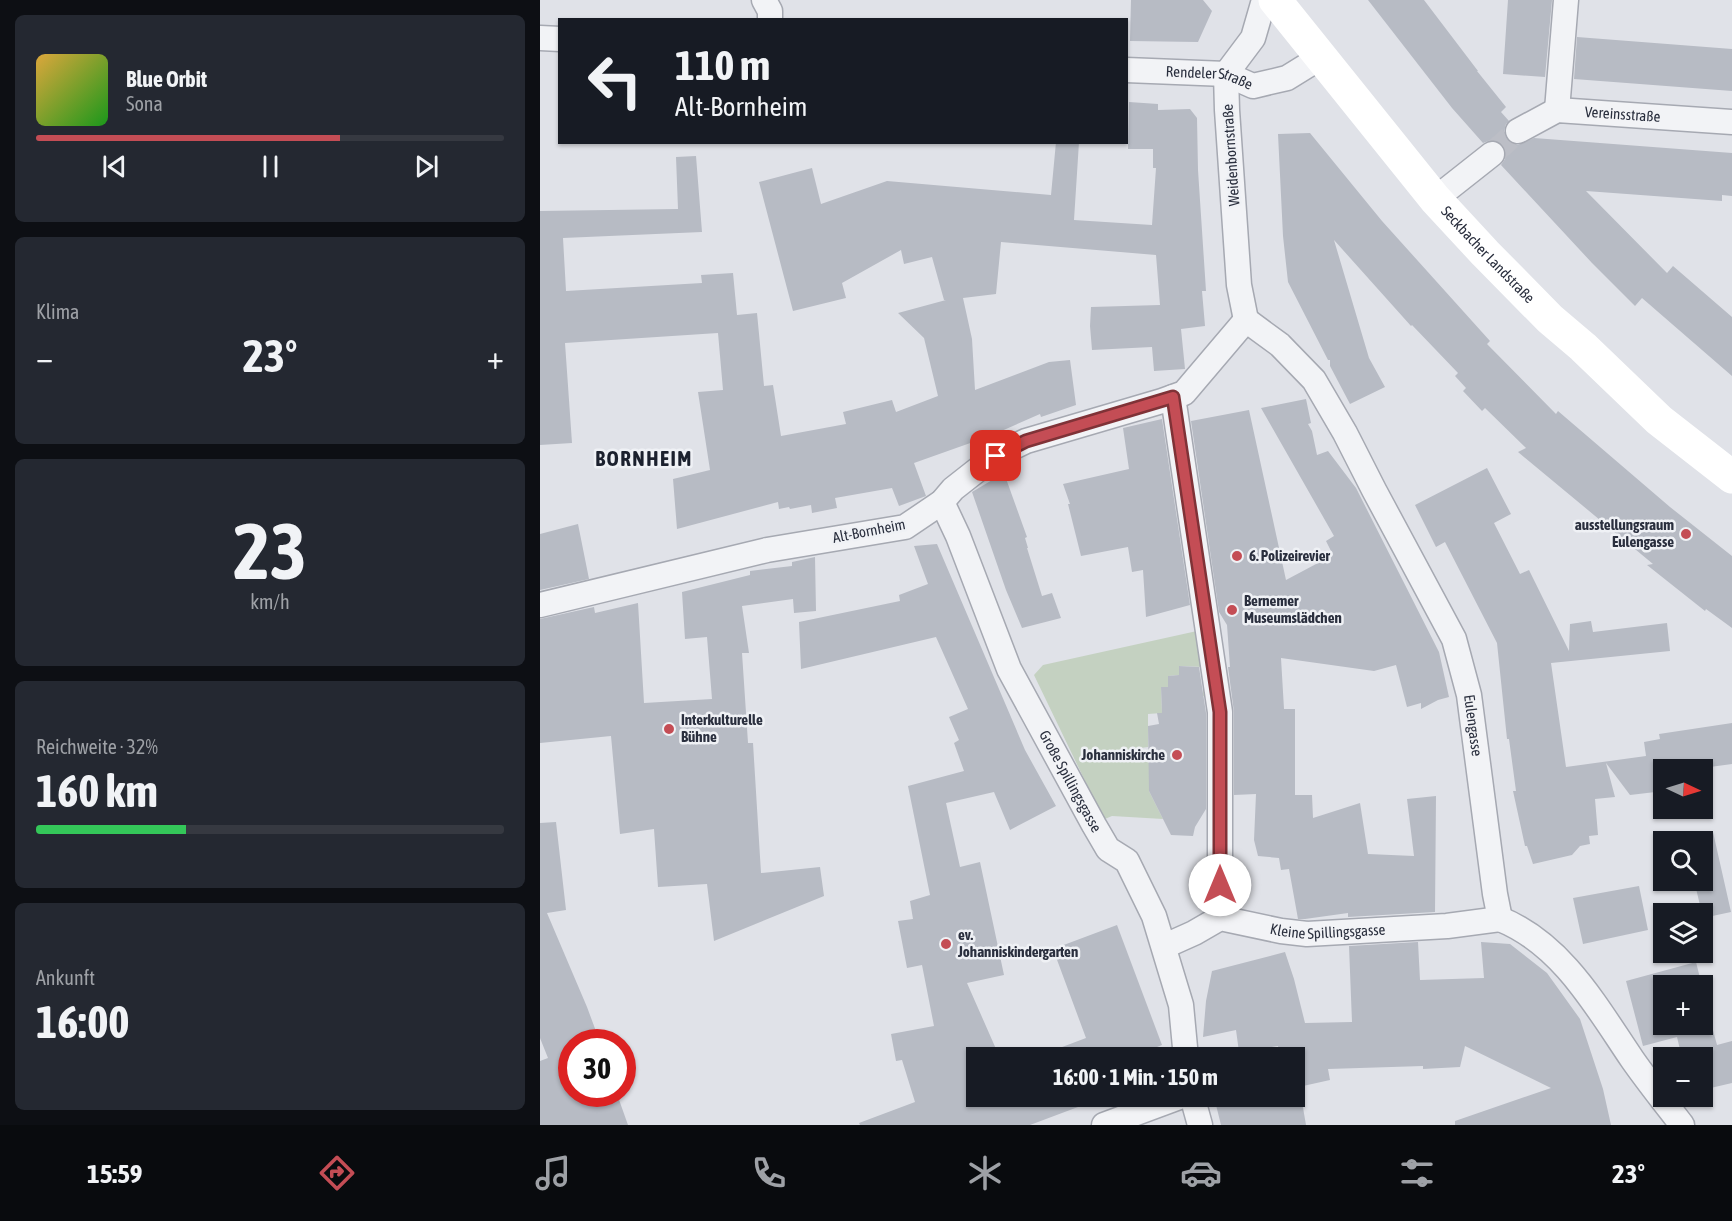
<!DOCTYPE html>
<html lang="de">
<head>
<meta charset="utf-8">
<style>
	:root { --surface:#171b24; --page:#242831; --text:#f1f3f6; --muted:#9ea1a6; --line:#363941; --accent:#c44d55 }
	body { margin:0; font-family:"Asap Condensed",sans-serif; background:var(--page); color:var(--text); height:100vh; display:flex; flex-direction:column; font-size:22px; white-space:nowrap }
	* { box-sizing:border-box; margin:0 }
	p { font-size:20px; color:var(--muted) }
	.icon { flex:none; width:33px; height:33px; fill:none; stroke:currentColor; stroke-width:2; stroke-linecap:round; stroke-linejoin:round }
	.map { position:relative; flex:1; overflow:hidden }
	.sheet { display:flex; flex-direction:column; gap:15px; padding:15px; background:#0d0f14; width:540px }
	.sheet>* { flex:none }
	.top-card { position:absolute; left:18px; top:18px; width:570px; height:126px; border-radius:0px; box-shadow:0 2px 4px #0004; background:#171b24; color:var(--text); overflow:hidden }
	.needle { width:39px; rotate:94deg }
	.fabs { position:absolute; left:1113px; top:759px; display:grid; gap:12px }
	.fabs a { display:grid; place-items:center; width:60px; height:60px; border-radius:0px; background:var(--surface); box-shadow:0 2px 4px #0004; font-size:30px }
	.speed { position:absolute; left:18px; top:1029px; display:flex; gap:12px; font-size:30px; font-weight:700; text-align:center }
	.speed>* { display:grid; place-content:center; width:78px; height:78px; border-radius:50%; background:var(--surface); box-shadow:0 2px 4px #0004; line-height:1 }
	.speed .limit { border:9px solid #d22; background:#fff; color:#111 }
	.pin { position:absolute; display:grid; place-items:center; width:51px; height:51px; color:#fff; margin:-26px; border-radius:12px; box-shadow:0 3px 9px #0006 }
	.me { position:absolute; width:66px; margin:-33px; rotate:0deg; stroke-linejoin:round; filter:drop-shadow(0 0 4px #0008) }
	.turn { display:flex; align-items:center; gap:21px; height:126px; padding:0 18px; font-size:27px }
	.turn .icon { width:78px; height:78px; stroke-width:2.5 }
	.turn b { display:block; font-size:42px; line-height:51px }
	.big { font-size:45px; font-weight:700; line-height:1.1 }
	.sheet .tile { flex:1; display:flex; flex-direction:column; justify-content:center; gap:9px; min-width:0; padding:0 21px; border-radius:9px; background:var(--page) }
	.sheet .dial { align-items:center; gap:0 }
	.dial b { font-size:78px; line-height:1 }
	.song { display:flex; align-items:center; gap:18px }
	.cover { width:72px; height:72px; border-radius:9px; background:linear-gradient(135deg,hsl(40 70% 55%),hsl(120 70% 35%)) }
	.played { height:6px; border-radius:3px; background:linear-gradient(90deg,var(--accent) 65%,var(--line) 65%) }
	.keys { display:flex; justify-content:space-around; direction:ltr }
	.heat { display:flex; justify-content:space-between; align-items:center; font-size:33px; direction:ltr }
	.charge { height:9px; border-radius:4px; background:linear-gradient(90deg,#34c759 32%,var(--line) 0) }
	.trip { position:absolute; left:426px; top:1047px; width:339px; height:60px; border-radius:0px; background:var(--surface); box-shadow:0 2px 4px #0004; font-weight:700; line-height:60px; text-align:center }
	.tab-bar { display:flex; height:96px; justify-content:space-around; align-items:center; background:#090b0e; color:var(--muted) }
	.tab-bar .icon { width:42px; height:42px }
	.tab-bar .selected { color:var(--accent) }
	.tab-bar b { font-size:27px; color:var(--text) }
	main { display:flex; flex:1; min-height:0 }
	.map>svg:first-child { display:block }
	.green { fill:#c4d1c1 }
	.building { fill:#b7bbc4 }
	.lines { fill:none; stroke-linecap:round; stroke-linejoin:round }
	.street-tunnel { stroke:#bcbec6; stroke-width:24; stroke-dasharray:24 12; stroke-linecap:butt }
	.street-casing { stroke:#a6a9b2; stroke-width:27 }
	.street { stroke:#f2f3f6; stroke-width:24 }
	.secondary { stroke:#fff; stroke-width:33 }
	.route-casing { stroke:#7f3237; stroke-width:15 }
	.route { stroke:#c44d55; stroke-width:10 }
	.poi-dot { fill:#c44d55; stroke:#eff1f5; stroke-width:2 }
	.labels { text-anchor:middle; stroke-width:5; stroke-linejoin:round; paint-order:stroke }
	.street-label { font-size:15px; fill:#2a2f3e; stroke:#eff1f5 }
	.poi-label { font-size:15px; font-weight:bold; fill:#2a2f3e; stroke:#eff1f5; text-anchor:start }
	.district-label { font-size:21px; font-weight:bold; letter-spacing:1.5px; fill:#1c212e; stroke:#eff1f5 }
</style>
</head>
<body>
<main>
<section class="sheet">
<div class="tile">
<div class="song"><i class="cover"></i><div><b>Blue Orbit</b><p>Sona</p></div></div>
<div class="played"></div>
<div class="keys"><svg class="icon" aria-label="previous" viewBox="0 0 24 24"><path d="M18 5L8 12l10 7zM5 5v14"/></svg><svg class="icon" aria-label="pause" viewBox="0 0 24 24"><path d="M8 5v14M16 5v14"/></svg><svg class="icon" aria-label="next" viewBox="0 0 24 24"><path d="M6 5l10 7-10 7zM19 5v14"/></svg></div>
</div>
<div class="tile"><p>Klima</p>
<div class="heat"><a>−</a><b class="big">23°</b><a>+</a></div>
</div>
<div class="tile dial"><b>23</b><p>km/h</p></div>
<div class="tile"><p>Reichweite · 32%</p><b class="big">160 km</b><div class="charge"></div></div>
<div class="tile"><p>Ankunft</p><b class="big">16:00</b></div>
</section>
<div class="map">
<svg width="1192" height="1125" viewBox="0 0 1192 1125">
	<rect width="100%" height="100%" fill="#e0e2e8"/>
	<path class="green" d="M 657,631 L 675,709 L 675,797 L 673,797 L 672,716 L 668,716 L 668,697 L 663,696 L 664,667 L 640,666 L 639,675 L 628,676 L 628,687 L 621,687 L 622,713 L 608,714 L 608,747 L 601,748 L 602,762 L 609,762 L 609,791 L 623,819 L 572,816 L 565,819 L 560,812 L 494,675 L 503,665 Z"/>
	<path class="building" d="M 591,0 L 663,0 L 672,11 L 658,42 L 590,41 Z
		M 828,0 L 884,0 L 938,71 L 937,71 L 966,107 L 961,112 L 969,121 L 966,124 L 964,131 L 966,138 L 971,143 L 978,145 L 994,138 L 1192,153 L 1192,196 L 1182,195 L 1182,201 L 1046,191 L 1127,273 L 1133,266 L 1192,317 L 1192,376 L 1102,298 L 1095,306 L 1052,263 L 961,165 L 965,159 L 966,153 L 963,145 L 957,141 L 951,140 L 943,143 L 912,108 Z
		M 968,0 L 1012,0 L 1005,77 L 963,74 Z
		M 1037,37 L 1192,49 L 1192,91 L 1034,79 Z
		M 589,102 L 618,104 L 618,110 L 650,109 L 657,118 L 658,170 L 666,291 L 662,291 L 665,326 L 641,329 L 645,369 L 614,371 L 612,347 L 552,350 L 550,326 L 551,307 L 620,305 L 616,255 L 461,242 L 456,294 L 423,298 L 432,339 L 435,390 L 509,362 L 530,360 L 536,405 L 501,417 L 500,414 L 450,436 L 374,463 L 386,496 L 359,506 L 352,488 L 295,498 L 297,508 L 272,513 L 271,505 L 250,509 L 249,507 L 239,509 L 238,502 L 137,529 L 133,479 L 170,470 L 158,392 L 183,390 L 178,333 L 25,343 L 32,443 L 0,445 L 0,211 L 138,209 L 136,157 L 156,156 L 162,232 L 23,238 L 26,291 L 162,283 L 161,275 L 193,273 L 197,315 L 217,313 L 224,386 L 233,385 L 241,436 L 306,424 L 303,412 L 352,400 L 356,412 L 398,396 L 384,338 L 358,313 L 406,300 L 404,300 L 392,257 L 364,264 L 361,250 L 302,283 L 306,298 L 253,311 L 219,182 L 272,168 L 281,204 L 347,181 L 511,195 L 516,142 L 539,142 L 534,220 L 612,225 L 616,168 L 613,168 L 613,149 L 588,149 Z
		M 770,133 L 842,221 L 950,341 L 947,344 L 1016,414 L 1018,411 L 1130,507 L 1192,556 L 1192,628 L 1166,609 L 1165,611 L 1107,565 L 1113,564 L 978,452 L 986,448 L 945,408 L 942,411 L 923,391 L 926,388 L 915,376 L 918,373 L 872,325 L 871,326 L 794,240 L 829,358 L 845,387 L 810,404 L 790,366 L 790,360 L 788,360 L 748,282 L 743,236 L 738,134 Z
		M 766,399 L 771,423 L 768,424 L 772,431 L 777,455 L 788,451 L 816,488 L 899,652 L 909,697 L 898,700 L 881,709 L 881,703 L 867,707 L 856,665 L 834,671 L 741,658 L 744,709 L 755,709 L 755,795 L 772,795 L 773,818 L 820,803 L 828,854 L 874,856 L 867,799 L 896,796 L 895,912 L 808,917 L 808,913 L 765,919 L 758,919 L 749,869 L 741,870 L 739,858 L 718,856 L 714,840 L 716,794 L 694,795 L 694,712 L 688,667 L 690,667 L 687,625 L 679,612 L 651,421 L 709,410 L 746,580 L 793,555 L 786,541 L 794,536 L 721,408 Z
		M 622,419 L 650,605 L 606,617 L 603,570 L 592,572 L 588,547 L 541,556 L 528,504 L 530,504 L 523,484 L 589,469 L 583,428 Z
		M 947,468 L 971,514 L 954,523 L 980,574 L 989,570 L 1029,651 L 1030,624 L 1051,621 L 1053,632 L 1127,623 L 1130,651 L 1011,663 L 1026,767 L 1106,756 L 1104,742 L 1120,739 L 1119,734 L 1192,723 L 1192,764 L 1148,770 L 1124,770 L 1124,791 L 1090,795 L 1066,763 L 1075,797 L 1055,799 L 1058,835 L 1049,836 L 1050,844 L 1040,846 L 1032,855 L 993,864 L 987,846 L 985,846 L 973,791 L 976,791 L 969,739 L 967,739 L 957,643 L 905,542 L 896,547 L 875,505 Z
		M 464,473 L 487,537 L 485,538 L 488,548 L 487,548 L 502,596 L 512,593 L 521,618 L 482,628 L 466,590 L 432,492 Z
		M 38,524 L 49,579 L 0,590 L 0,534 Z
		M 397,544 L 485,750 L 516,806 L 470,830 L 454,792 L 406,803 L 420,867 L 440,862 L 464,975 L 427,983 L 460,1058 L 436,1058 L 436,1096 L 544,1096 L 546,1104 L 490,1125 L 320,1125 L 319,1123 L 375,1102 L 362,1060 L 356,1061 L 351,1034 L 394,1026 L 382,965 L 367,968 L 358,921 L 373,919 L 370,901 L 390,895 L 368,786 L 424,771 L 414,743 L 419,740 L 409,717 L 428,709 L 396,637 L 261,669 L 259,622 L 360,601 L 359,595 L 388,584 L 374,546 Z
		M 275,557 L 276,611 L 254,613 L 253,599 L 202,606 L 209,653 L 202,653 L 208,743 L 213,743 L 221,873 L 280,867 L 284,896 L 174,941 L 167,884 L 118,887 L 114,829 L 80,834 L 71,736 L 0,743 L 0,619 L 54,607 L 55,613 L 98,603 L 104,703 L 172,699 L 167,637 L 145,639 L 142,592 L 210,575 L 210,571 L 252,566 L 252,562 Z
		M 639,666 L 659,667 L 666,713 L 666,809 L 655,827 L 653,836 L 631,835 L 609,791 L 608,726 L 619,724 L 617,713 L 622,713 L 621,687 L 628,687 L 628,676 L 639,675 Z
		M 16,822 L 26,910 L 7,913 L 47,1007 L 60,1042 L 32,1042 L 32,1094 L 77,1094 L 88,1125 L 0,1125 L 0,1061 L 8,1058 L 0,1038 L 0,823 Z
		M 1173,832 L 1191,912 L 1163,918 L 1154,880 L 1162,880 L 1162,833 Z
		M 1099,886 L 1108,930 L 1043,944 L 1033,898 Z
		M 577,925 L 622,1045 L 602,1053 L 604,1058 L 493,1058 L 546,1038 L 513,949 Z
		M 878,942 L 880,980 L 944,978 L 941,942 L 970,944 L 1007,973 L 1040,1019 L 1063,1089 L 1071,1125 L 915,1125 L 915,1121 L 1011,1088 L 925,1046 L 920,1067 L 883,1069 L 883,1066 L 788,1069 L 790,1080 L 754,1088 L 754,1058 L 740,1058 L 738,1046 L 699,1052 L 696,1030 L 663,1037 L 666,1001 L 672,971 L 745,952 L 754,979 L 765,1023 L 812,1022 L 809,946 Z
		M 1156,962 L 1162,986 L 1124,986 L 1124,1024 L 1162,1024 L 1162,989 L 1177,1045 L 1192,1041 L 1192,1083 L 1162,1090 L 1162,1058 L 1142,1058 L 1137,1037 L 1103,1046 L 1086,981 Z
		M 688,1096 L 761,1096 L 766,1125 L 681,1125 L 675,1101 Z"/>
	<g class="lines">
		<path class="street-tunnel" d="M 952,154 L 978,131"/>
		<defs>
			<g id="street">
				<path d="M 224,0 L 230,11 L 230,20"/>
				<path d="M 0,38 L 20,39"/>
				<path id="s1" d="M 586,70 L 686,74 L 713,86 L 747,78 L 781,57"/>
				<path d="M 1017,110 L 1026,0"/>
				<path id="s2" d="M 978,131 L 1017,110 L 1192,122"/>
				<path d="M 895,199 L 952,154"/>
				<path id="s3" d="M 706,320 L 740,345 L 774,380 L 805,433 L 834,490 L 914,639 L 929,695 L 955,894 L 960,919"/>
				<path d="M 706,320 L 699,285 L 687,110 L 686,74 L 713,38 L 724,0"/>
				<path d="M 633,397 L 680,712 L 680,918"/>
				<path id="s4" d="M 402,502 L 418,536 L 469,669 L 554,825 L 568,849 L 587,861 L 614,916 L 641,1005 L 646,1058"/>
				<path d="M 0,605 L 227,550 L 365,527 L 402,502 L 413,489 L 455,456 L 486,441 L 622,401 L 644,393 L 706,320"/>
				<path d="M 960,919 C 1022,944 1056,1006 1092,1059 C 1108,1082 1125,1103 1142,1125"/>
				<path id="s5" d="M 625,946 L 654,933 L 680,918 L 741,931 L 767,934 L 907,926 L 960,919"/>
				<path d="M 652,1096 L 660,1125"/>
				<path d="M 564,1125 L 642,1096"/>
			</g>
		</defs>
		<use href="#street" class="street-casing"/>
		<use href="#street" class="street"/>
		<path class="secondary" id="s6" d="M 735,0 L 895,199 L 945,253 L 1010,319 L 1043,347 L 1119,420 L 1192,477"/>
	</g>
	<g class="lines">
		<defs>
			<path id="route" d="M 456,456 L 486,441 L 633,397 L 680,712 L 680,885"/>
		</defs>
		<use href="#route" class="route-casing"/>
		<use href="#route" class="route"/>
	</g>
	<g class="poi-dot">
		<circle cx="1146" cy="534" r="6"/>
		<circle cx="697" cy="556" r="6"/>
		<circle cx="692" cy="610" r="6"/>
		<circle cx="129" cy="729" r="6"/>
		<circle cx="637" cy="755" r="6"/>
		<circle cx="406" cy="944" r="6"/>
	</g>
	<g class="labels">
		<g class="street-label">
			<text dy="5" stroke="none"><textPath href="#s1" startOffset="84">Rendeler Straße</textPath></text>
			<text dy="5" stroke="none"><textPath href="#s2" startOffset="110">Vereinsstraße</textPath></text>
			<text transform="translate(691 155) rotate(-94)" y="5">Weidenbornstraße</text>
			<text dy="5" stroke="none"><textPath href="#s6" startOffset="332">Seckbacher Landstraße</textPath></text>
			<text transform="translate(329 531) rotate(-11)" y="5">Alt-Bornheim</text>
			<text dy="5" stroke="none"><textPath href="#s3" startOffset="474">Eulengasse</textPath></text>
			<text dy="5" stroke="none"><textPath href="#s4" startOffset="308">Große Spillingsgasse</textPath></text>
			<text dy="5" stroke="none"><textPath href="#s5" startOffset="171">Kleine Spillingsgasse</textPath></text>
		</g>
		<g class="poi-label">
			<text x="1134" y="530" text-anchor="end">ausstellungsraum<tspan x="1134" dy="17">Eulengasse</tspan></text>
			<text x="709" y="561">6. Polizeirevier</text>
			<text x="704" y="606">Bernemer<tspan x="704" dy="17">Museumslädchen</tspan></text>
			<text x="141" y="725">Interkulturelle<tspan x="141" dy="17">Bühne</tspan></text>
			<text x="625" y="760" text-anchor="end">Johanniskirche</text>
			<text x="418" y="940">ev.<tspan x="418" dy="17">Johanniskindergarten</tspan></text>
		</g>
		<g class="district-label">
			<text x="104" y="466">BORNHEIM</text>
		</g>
	</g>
</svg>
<div class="fabs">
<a><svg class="needle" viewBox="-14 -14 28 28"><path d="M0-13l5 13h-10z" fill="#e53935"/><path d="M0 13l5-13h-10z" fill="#9ea1a6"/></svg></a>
<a><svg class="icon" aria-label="search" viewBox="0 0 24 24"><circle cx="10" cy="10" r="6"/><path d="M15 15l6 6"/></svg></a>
<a><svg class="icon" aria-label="layers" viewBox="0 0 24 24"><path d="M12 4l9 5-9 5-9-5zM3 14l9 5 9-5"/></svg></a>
<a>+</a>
<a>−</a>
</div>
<div class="speed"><div class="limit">30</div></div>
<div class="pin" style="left:456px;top:456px;background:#d93025"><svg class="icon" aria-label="arrive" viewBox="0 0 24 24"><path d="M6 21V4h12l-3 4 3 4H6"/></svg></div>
<svg class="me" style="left:680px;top:885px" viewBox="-20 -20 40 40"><circle r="19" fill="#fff"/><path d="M0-13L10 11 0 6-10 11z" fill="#c44d55"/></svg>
<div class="trip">16:00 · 1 Min. · 150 m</div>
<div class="top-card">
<div class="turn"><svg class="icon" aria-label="left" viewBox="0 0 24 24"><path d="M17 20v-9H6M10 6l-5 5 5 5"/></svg><div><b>110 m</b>Alt-Bornheim</div></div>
</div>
</div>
</main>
<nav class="tab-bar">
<b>15:59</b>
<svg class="icon selected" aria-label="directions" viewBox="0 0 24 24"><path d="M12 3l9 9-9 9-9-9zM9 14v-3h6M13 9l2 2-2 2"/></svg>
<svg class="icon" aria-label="music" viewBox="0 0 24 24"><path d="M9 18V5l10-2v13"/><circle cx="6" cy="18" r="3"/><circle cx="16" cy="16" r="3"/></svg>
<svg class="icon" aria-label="phone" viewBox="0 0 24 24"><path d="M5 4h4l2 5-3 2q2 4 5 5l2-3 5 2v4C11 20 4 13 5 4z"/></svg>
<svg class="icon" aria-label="climate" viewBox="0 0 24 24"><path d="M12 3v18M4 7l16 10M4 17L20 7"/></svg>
<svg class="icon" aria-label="car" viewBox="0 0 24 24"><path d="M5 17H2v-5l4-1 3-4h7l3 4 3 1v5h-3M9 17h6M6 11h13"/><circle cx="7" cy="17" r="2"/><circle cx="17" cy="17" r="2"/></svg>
<svg class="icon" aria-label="filters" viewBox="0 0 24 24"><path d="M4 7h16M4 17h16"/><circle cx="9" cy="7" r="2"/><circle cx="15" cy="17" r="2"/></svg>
<b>23°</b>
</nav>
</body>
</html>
